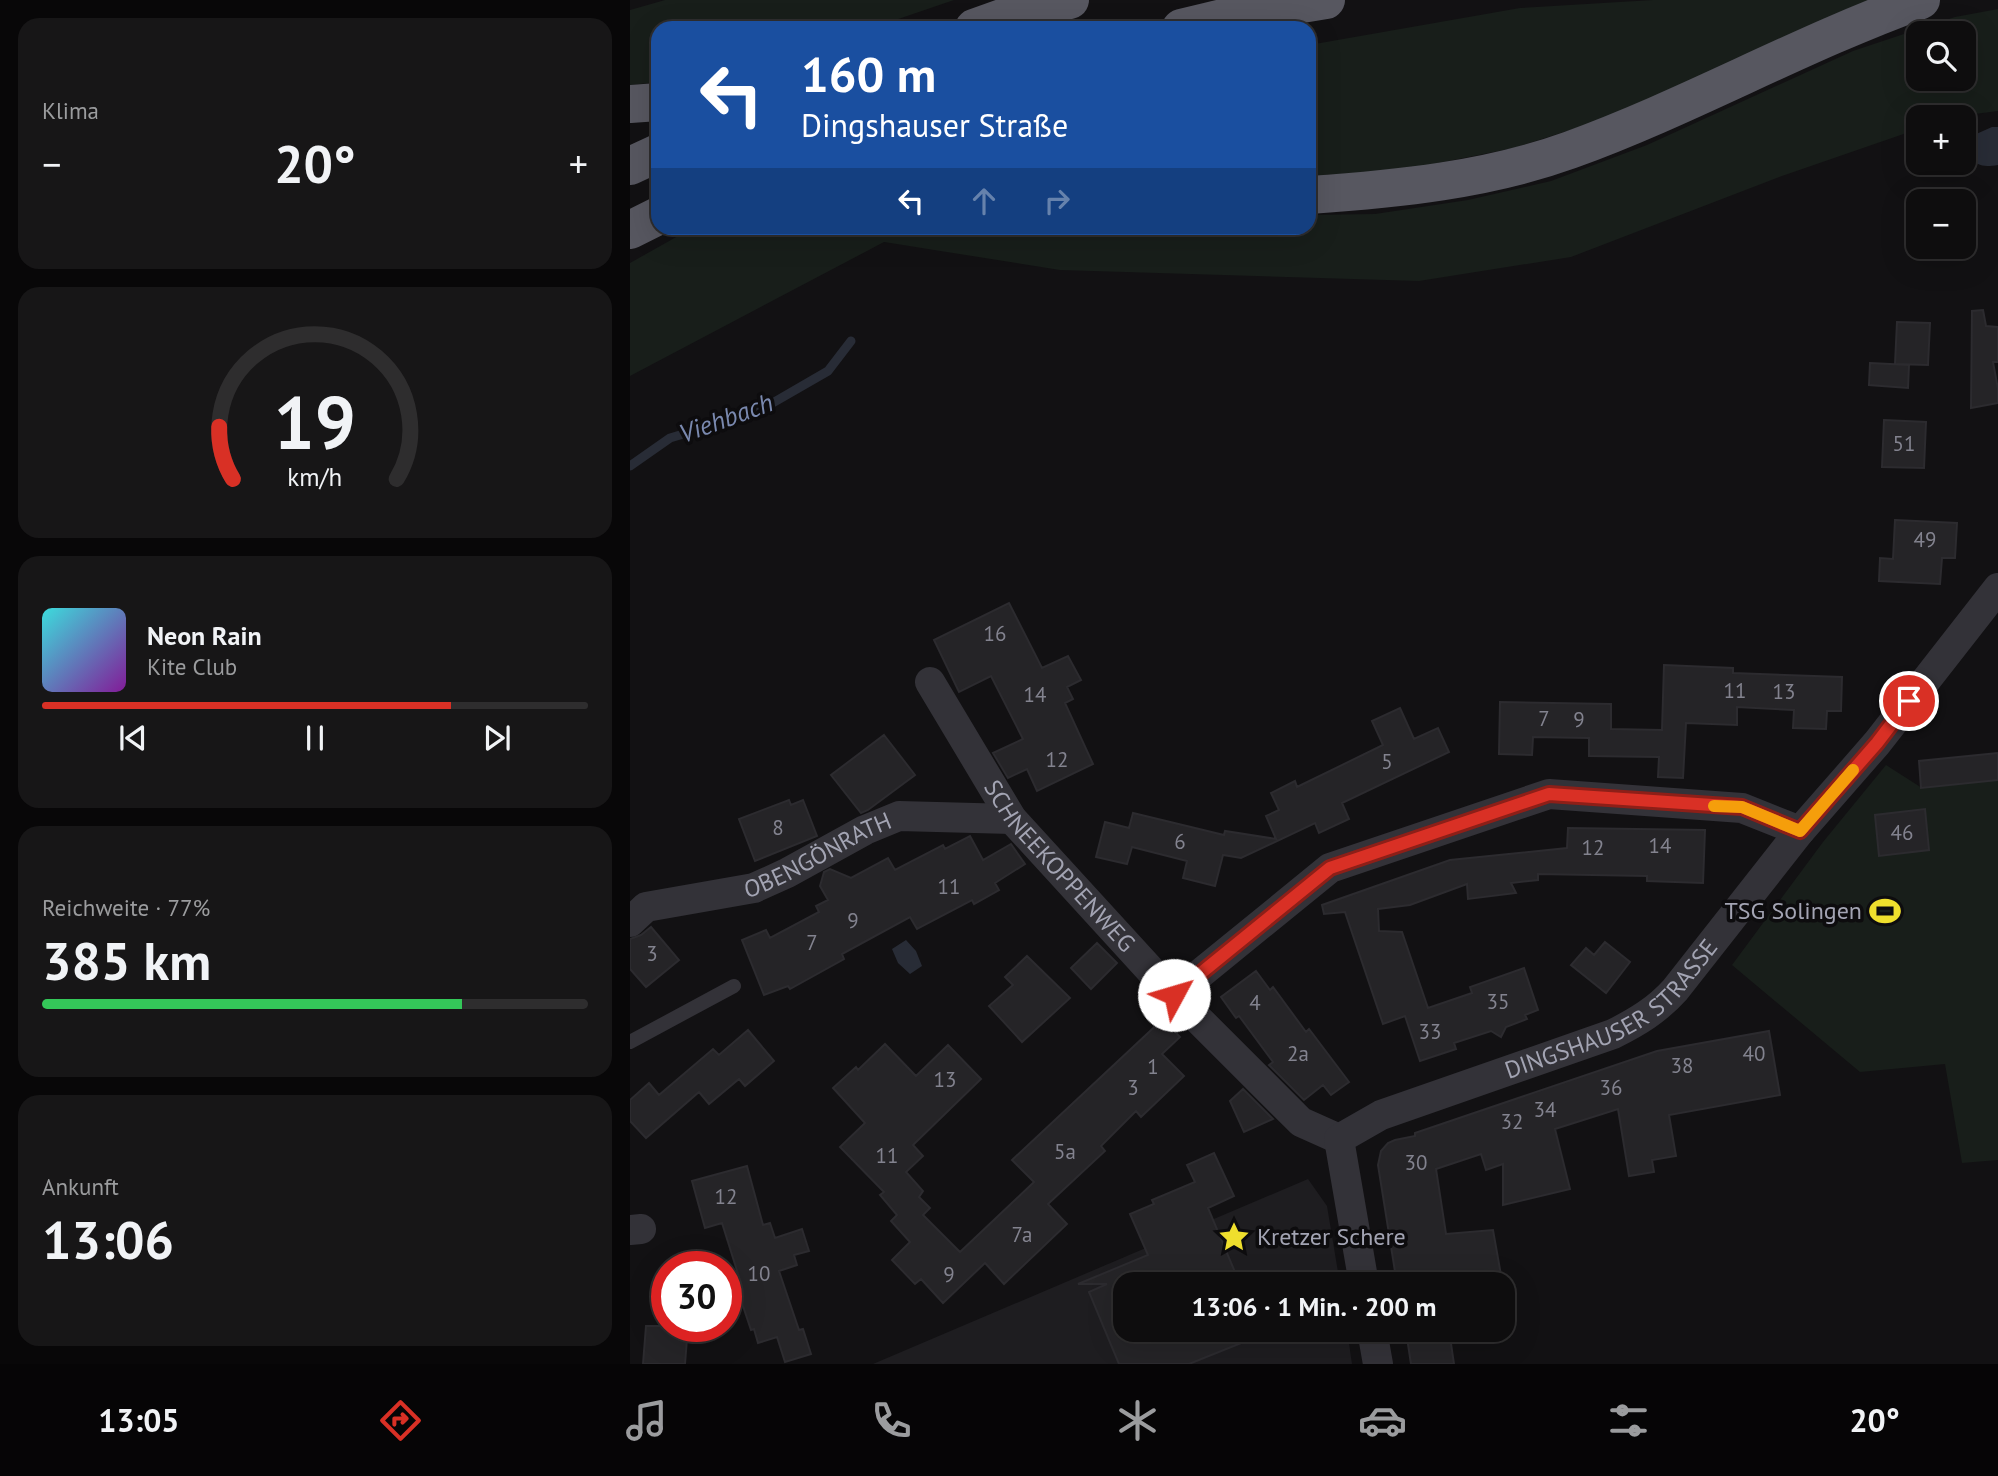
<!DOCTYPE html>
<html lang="de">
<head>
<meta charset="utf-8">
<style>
	:root { --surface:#0e0d0e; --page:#171617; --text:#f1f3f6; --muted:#9b9c9e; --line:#2e2d2e; --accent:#d93025 }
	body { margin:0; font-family:"PT Sans",sans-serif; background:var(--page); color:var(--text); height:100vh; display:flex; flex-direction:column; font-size:26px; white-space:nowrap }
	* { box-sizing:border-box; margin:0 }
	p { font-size:23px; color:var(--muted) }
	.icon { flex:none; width:38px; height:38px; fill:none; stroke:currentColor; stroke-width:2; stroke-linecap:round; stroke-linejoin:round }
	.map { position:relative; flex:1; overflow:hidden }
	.panel { display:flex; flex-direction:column; gap:18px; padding:18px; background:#080708; width:630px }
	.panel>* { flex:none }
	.hud { position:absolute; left:21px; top:21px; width:665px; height:214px; border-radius:21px; box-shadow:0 7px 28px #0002,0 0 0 2px var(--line); background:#1a4fa0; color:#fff; overflow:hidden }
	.buttons { position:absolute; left:1276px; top:21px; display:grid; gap:14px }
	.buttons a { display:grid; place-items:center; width:70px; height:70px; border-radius:14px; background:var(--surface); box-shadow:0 7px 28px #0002,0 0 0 2px var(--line); font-size:35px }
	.speed { position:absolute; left:21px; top:1251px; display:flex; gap:14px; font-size:35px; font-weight:700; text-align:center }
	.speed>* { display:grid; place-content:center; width:91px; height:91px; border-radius:50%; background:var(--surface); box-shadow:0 7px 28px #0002,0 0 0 2px var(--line); line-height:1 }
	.speed .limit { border:10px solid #d22; background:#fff; color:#111 }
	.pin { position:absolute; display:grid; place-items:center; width:60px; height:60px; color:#fff; margin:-30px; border:4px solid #fff; border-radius:50%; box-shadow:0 2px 7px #0007 }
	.me { position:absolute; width:77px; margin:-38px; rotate:51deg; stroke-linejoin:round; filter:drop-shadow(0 0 5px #0008) }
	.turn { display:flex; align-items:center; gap:24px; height:147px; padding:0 35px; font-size:32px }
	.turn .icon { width:91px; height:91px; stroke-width:2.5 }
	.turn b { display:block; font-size:49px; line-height:60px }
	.lanes { display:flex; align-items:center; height:66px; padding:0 35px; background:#0003; justify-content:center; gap:35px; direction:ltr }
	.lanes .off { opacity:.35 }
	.big { font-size:52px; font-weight:600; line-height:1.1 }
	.panel .tile { flex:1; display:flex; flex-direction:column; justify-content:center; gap:10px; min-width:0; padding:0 24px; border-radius:21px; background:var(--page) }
	.panel .dial { align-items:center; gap:0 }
	.dial svg { height:182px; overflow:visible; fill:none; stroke:var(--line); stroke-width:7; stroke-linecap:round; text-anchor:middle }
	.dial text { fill:var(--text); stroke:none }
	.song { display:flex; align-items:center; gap:21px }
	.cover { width:84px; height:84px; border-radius:10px; background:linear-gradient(135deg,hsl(180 70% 55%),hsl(290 70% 35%)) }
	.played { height:7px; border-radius:4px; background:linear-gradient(90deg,var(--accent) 75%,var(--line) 75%) }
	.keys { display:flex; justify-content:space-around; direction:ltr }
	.heat { display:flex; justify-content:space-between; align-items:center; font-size:38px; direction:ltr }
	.charge { height:10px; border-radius:5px; background:linear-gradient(90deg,#34c759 77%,var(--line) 0) }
	.trip { position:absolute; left:483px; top:1272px; width:402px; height:70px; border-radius:21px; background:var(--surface); box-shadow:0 7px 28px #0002,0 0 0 2px var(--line); font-weight:600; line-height:70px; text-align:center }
	.dock { display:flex; height:112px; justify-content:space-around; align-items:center; background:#060506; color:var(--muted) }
	.dock .icon { width:49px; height:49px }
	.dock .active { color:var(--accent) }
	.dock b { font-size:32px; color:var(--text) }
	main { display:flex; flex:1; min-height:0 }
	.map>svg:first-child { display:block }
	.built { fill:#1e1d20 }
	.green { fill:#181e1a; fill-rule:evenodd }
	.water { fill:#282c36 }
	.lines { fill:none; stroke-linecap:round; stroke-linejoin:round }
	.stream { stroke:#282c36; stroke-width:9 }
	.building { fill:#252427; stroke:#2c2b2f; stroke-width:2 }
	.service { stroke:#333238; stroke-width:14 }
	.minor { stroke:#333238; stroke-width:30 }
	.trunk { stroke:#575760; stroke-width:38 }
	.route-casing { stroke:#8d1f18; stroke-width:18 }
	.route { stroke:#d93025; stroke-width:12 }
	.slow { stroke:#f59e0b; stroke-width:12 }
	.labels { text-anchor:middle; stroke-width:7; stroke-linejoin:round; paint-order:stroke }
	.number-label { font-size:21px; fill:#83838f }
	.street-label { font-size:24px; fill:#a3a4b3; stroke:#0d0c0e }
	.poi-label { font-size:24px; fill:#a3a4b3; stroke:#0d0c0e; text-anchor:end }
	.water-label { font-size:26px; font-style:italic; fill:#7a89af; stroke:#0d0c0e }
</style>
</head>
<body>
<main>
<section class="panel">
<div class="tile"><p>Klima</p>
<div class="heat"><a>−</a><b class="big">20°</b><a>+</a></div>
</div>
<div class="tile dial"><svg viewBox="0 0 100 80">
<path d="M14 69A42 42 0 1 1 86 69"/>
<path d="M14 69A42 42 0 0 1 8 46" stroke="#d93025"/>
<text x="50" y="56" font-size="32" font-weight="700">19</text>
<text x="50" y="72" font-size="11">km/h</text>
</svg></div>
<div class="tile">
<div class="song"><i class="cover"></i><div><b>Neon Rain</b><p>Kite Club</p></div></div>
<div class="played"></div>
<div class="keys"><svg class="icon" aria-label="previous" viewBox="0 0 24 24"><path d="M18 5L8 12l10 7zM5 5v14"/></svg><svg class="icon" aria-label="pause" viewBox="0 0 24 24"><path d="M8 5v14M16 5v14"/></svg><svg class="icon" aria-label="next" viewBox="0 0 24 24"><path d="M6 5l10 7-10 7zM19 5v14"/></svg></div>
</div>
<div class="tile"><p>Reichweite · 77%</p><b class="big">385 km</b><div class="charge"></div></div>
<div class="tile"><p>Ankunft</p><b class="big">13:06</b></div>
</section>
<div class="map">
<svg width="1368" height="1364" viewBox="0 0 1368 1364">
	<rect width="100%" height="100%" fill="#121113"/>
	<path class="built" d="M 678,1179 L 697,1206 L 710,1284 L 495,1284 L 495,1330 L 717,1330 L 722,1364 L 243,1364 Z"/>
	<path class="green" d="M 35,0 L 324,0 L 242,28 L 28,28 L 28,82 L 0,85 L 0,10 Z
		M 1023,0 L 1244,0 L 1003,110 L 884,148 L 773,170 L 679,176 L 679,45 L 890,8 Z
		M 1368,9 L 1368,111 L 1322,117 L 1288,117 L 1288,129 L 1152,176 L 941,257 L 789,281 L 430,270 L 254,242 L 0,376 L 0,263 L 48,236 L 70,228 L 679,228 L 679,215 L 745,214 L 838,200 L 921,181 L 1017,145 L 1223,51 L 1325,17 ZM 1334,33 L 1334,79 L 1288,79 L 1288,33 Z
		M 1256,765 L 1292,788 L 1368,780 L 1368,1160 L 1332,1163 L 1315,1064 L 1230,1072 L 1102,965 L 1193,842 Z"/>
	<path class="water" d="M 1362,127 L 1368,127 L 1368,165 C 1354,167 1348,167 1338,155 L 1339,147 L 1344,135 Z
		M 276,940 L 286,951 L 292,966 L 280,974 L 268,963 L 262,949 Z"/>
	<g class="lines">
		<path class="stream" d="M 0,466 L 40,438 L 127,412 L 198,371 L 221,341"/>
	</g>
	<path class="building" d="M 1353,310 L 1356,326 L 1368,327 L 1368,362 L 1363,362 L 1368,389 L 1368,403 L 1341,408 L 1342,311 Z
		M 1267,322 L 1300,323 L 1298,365 L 1265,364 Z
		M 1240,363 L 1279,365 L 1278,388 L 1239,385 Z
		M 1254,420 L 1296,422 L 1294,468 L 1252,467 Z
		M 1265,520 L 1327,523 L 1325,558 L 1312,558 L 1310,584 L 1249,581 L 1250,558 L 1263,559 Z
		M 379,603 L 412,668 L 438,656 L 451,680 L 437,687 L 443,699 L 435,703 L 463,764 L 407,791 L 397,769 L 378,778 L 363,753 L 393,739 L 361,676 L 329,692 L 304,640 Z
		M 1034,665 L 1103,668 L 1103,673 L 1212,677 L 1211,711 L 1197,711 L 1196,729 L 1163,728 L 1164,710 L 1107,707 L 1107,725 L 1056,723 L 1053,778 L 1028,777 L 1029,757 L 959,756 L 959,738 L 903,737 L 902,755 L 869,754 L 870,702 L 981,704 L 981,729 L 1032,730 Z
		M 770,708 L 784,739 L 808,728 L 819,752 L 712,803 L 719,819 L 689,833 L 685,823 L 611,858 L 593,855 L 585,886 L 553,878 L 557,861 L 502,847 L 497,864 L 466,857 L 475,822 L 499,828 L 503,813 L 594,835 L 595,831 L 646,839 L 636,816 L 649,810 L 641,793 L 665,781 L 667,787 L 753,745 L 742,721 Z
		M 254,735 L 285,775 L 238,810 L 231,813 L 201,775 Z
		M 1368,753 L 1368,780 L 1291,788 L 1289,761 Z
		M 159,800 L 161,805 L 173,800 L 187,836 L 125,861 L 109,819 Z
		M 1295,809 L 1299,850 L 1249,856 L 1245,815 Z
		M 938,828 L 1075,830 L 1073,883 L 1017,881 L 1017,876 L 908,874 L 908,880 L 881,883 L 886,893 L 838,899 L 837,884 L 780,905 L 748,909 L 749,931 L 772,932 L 798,1008 L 842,993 L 840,987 L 894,968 L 908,1010 L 895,1015 L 897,1019 L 876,1027 L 871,1037 L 861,1031 L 824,1043 L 826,1049 L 790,1061 L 775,1016 L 753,1024 L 715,912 L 694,914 L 692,905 L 820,860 L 937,848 Z
		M 340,836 L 353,860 L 381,844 L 395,864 L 365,883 L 369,890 L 344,904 L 342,900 L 287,929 L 280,917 L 212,954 L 214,959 L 160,989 L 158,986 L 134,995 L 112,940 L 136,930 L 140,938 L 189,912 L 186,906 L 198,900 L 190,886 L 194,872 L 200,869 L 221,878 L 258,858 L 265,870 L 313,845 L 315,849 Z
		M 21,927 L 49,960 L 16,987 L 0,969 L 0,939 L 11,935 Z
		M 975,942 L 1000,962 L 976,993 L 941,965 L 956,948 L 964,955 Z
		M 467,943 L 487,963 L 461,989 L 441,968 Z
		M 397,956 L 440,998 L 392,1042 L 359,1006 L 383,985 L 375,977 Z
		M 626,971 L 640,990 L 643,987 L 676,1032 L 679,1029 L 719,1082 L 701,1095 L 693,1085 L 674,1100 L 639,1065 L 643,1062 L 609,1016 L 606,1018 L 591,997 Z
		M 533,1019 L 550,1037 L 532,1054 L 554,1076 L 511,1117 L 506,1111 L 471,1146 L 475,1151 L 418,1204 L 437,1224 L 374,1284 L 355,1263 L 313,1303 L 291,1279 L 285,1284 L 262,1260 L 280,1242 L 261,1221 L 267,1215 L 250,1195 L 254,1192 L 210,1147 L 235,1123 L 203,1088 L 226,1067 L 228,1070 L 255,1044 L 286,1076 L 318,1045 L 351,1079 L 283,1145 L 293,1156 L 276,1172 L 293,1191 L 289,1197 L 300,1208 L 293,1215 L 330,1252 L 404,1182 L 382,1160 Z
		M 118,1030 L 144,1061 L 115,1086 L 109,1079 L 79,1104 L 69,1092 L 16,1138 L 0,1121 L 0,1100 L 19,1083 L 29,1095 L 83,1049 L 89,1055 Z
		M 1139,1031 L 1150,1095 L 1039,1115 L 1046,1156 L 1022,1160 L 1024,1172 L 999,1176 L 988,1109 L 925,1129 L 940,1189 L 873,1205 L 873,1164 L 856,1170 L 851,1154 L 806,1169 L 816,1234 L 863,1230 L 871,1275 L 811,1284 L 767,1284 L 748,1165 L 751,1151 L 758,1143 L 765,1140 L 785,1136 L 785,1133 L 1027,1051 Z
		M 613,1089 L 643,1119 L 614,1132 L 600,1101 Z
		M 584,1153 L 604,1196 L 578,1208 L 610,1284 L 495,1284 L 495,1330 L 641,1330 L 641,1331 L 559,1364 L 489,1364 L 459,1292 L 477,1284 L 448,1284 L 518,1255 L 500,1214 L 524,1204 L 522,1200 L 565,1182 L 557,1165 Z
		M 117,1166 L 133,1225 L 140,1223 L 145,1238 L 172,1229 L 179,1251 L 164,1255 L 167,1265 L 149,1271 L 169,1330 L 173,1329 L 181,1354 L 155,1362 L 147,1337 L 128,1343 L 124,1329 L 121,1330 L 104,1279 L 109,1277 L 92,1223 L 75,1228 L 62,1181 Z
		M 16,1326 L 58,1326 L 55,1364 L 13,1364 Z
		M 785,1330 L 819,1330 L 824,1364 L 781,1364 L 777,1338 L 786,1337 Z"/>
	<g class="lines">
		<path class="service" d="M 0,1042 L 104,986"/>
		<g class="minor">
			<path id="s1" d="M 300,682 L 382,819 L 533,984 L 671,1122 L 709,1139"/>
			<path id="s2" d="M 0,922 L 16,907 L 124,888 L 157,873 L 235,830 L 269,816 L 382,819"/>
			<path d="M 544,995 L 700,868 L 919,794 L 1112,808 L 1170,831"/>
			<path d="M 0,1230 L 11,1229"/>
			<path id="s3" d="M 734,1284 L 709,1139 L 751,1115 L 983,1034 C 1007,1022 1027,1010 1045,990 L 1170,831 L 1247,743 L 1368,588"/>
			<path d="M 742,1330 L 748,1364"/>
		</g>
		<path class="trunk" d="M 344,28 L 372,18 L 440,0
			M 551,28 L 605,15 L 696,0
			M 0,104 L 28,102
			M 0,166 L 28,153
			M 679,195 C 767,189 857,180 940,150 C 1059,107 1171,43 1291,0
			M 0,230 L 28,216"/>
	</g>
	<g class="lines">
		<defs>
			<path id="route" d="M 544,995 L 700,868 L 919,794 L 1112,807 L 1170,831 L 1247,743 L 1279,701"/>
		</defs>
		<use href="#route" class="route-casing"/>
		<use href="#route" class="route"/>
		<path class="slow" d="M 1084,806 L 1112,807 L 1170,831 L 1223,770"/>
	</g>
	<defs>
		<symbol id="stadium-bare" viewBox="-9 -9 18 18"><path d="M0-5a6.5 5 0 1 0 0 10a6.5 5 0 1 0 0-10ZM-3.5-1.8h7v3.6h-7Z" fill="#efdf2d" stroke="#0d0c0e" stroke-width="2.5" paint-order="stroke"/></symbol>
		<symbol id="sight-bare" viewBox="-9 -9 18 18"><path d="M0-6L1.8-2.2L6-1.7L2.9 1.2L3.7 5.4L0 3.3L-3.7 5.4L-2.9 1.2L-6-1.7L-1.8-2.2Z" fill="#efdf2d" stroke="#0d0c0e" stroke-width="2.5" paint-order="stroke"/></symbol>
	</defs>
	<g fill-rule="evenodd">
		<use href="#stadium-bare" x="1233" y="889" width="44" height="44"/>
		<use href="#sight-bare" x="582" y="1215" width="44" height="44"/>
	</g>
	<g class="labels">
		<g class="number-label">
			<text x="1274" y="451">51</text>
			<text x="1295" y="547">49</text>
			<text x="365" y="641">16</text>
			<text x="1105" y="698">11</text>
			<text x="1154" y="699">13</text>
			<text x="405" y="702">14</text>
			<text x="914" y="726">7</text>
			<text x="949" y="727">9</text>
			<text x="427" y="767">12</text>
			<text x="757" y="769">5</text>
			<text x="148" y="835">8</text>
			<text x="1272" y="840">46</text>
			<text x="550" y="849">6</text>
			<text x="1030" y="853">14</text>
			<text x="963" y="855">12</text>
			<text x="319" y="894">11</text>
			<text x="223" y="928">9</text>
			<text x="182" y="950">7</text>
			<text x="22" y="961">3</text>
			<text x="868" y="1009">35</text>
			<text x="625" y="1010">4</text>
			<text x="800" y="1039">33</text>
			<text x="668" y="1061">2a</text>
			<text x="1124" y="1061">40</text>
			<text x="1052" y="1073">38</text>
			<text x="523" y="1074">1</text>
			<text x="315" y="1087">13</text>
			<text x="503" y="1095">3</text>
			<text x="981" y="1095">36</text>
			<text x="915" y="1117">34</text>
			<text x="882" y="1129">32</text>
			<text x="435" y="1159">5a</text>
			<text x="257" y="1163">11</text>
			<text x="786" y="1170">30</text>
			<text x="96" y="1204">12</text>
			<text x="392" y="1242">7a</text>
			<text x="129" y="1281">10</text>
			<text x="319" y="1282">9</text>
		</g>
		<g class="street-label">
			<text dy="8" stroke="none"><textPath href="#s2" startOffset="203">OBENGÖNRATH</textPath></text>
			<text dy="8" stroke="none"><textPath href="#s1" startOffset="226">SCHNEEKOPPENWEG</textPath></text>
			<text dy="8" stroke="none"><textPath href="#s3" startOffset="453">DINGSHAUSER STRASSE</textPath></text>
		</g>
		<g class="poi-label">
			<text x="1232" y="919">TSG Solingen</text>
			<text x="627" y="1245" text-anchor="start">Kretzer Schere</text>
		</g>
		<g class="water-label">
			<text transform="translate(96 418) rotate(-20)" y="9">Viehbach</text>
		</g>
	</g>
</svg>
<div class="buttons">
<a><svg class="icon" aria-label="search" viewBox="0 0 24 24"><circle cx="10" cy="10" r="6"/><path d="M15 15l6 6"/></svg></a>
<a>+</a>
<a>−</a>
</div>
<div class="speed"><div class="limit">30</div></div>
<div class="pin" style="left:1279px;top:701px;background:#d93025"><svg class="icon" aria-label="arrive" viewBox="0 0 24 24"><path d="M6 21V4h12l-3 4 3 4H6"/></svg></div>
<svg class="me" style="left:544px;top:995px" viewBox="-20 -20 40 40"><circle r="19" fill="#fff"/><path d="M0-13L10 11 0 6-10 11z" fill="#d93025"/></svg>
<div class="trip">13:06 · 1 Min. · 200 m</div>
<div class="hud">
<div class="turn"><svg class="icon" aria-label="left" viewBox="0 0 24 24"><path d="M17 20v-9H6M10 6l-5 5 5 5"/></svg><div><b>160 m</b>Dingshauser Straße</div></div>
<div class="lanes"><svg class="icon" aria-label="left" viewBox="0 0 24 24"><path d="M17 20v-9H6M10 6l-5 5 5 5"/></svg><svg class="icon off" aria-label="ahead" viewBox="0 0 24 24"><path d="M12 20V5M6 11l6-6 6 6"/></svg><svg class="icon off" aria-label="right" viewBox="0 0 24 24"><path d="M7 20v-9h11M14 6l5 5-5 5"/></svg></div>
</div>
</div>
</main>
<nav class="dock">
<b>13:05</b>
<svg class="icon active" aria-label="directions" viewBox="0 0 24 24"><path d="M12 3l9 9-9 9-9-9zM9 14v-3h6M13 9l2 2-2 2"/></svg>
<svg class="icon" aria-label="music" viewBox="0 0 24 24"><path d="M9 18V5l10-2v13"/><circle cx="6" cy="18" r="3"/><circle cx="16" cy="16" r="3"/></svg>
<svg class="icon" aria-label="phone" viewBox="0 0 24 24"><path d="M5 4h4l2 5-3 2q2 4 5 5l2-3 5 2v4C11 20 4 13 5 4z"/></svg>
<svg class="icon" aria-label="climate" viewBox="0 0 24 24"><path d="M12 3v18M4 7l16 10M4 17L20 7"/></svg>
<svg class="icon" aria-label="car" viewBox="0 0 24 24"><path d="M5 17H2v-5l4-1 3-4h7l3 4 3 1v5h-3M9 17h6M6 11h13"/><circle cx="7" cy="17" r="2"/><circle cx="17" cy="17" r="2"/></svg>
<svg class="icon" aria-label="filters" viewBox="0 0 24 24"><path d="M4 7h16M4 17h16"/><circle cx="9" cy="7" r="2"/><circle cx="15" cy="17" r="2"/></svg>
<b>20°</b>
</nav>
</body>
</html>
